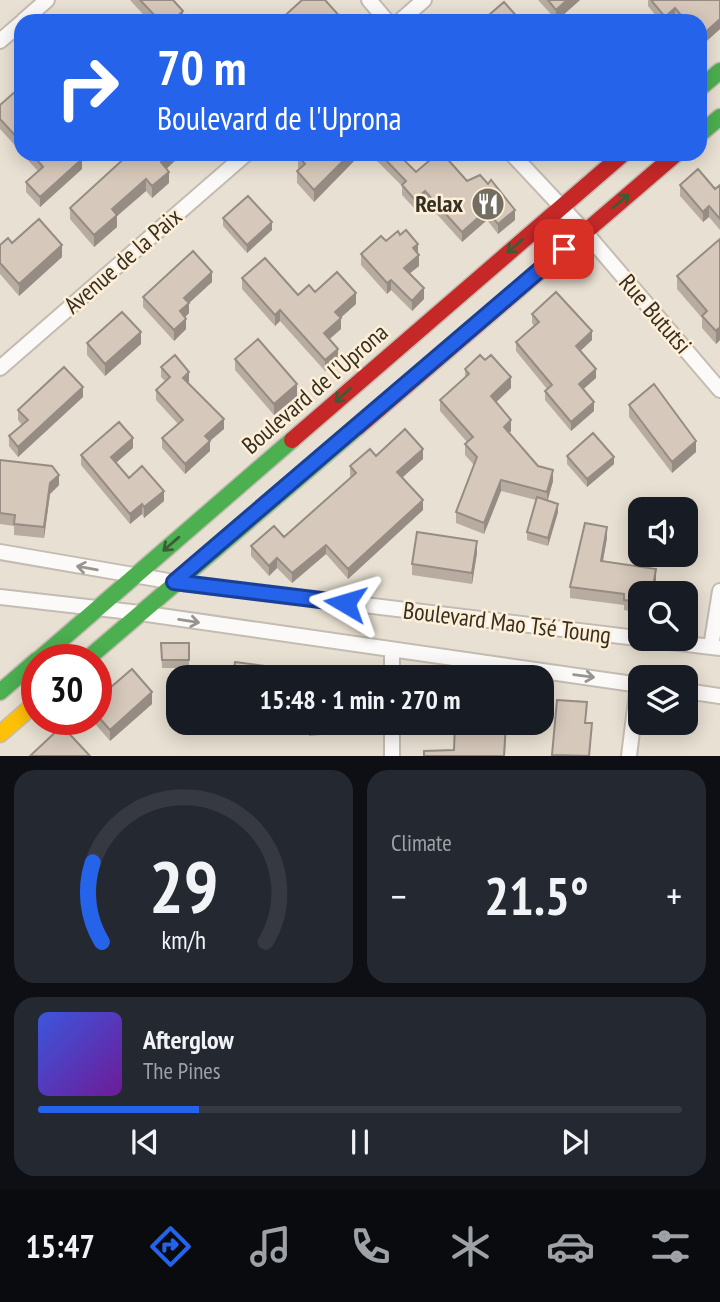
<!DOCTYPE html>
<html lang="en">
<head>
<meta charset="utf-8">
<style>
	:root { --surface:#171b24; --page:#242831; --text:#f1f3f6; --muted:#9ea1a6; --line:#363941; --accent:#2563eb }
	body { margin:0; font-family:"PT Sans Narrow",sans-serif; background:var(--page); color:var(--text); height:100vh; display:flex; flex-direction:column; font-size:26px; white-space:nowrap }
	* { box-sizing:border-box; margin:0 }
	p { font-size:23px; color:var(--muted) }
	.icon { flex:none; width:38px; height:38px; fill:none; stroke:currentColor; stroke-width:2; stroke-linecap:round; stroke-linejoin:round }
	.map { position:relative; height:756px; overflow:hidden }
	.drawer { display:flex; flex-direction:column; gap:14px; padding:14px; background:#0d0f14; flex:1 }
	.drawer>* { flex:none }
	.guide { position:absolute; left:14px; top:14px; width:693px; height:147px; border-radius:21px; box-shadow:0 4px 18px #0003; background:#2563eb; color:#fff; overflow:hidden }
	.fabs { position:absolute; left:628px; top:497px; display:grid; gap:14px }
	.fabs a { display:grid; place-items:center; width:70px; height:70px; border-radius:14px; background:var(--surface); box-shadow:0 4px 18px #0003; font-size:35px }
	.speed { position:absolute; left:21px; top:644px; display:flex; gap:14px; font-size:35px; font-weight:700; text-align:center }
	.speed>* { display:grid; place-content:center; width:91px; height:91px; border-radius:50%; background:var(--surface); box-shadow:0 4px 18px #0003; line-height:1 }
	.speed .limit { border:10px solid #d22; background:#fff; color:#111 }
	.pin { position:absolute; display:grid; place-items:center; width:60px; height:60px; color:#fff; margin:-30px; border-radius:14px; box-shadow:0 4px 10px #0006 }
	.me { position:absolute; width:77px; margin:-38px; rotate:277deg; stroke-linejoin:round; filter:drop-shadow(0 0 5px #0008) }
	.turn { display:flex; align-items:center; gap:24px; height:147px; padding:0 28px; font-size:32px }
	.turn .icon { width:91px; height:91px; stroke-width:2.5 }
	.turn b { display:block; font-size:49px; line-height:60px }
	.big { font-size:52px; font-weight:800; line-height:1.1 }
	.drawer .card { flex:1; display:flex; flex-direction:column; justify-content:center; gap:10px; min-width:0; padding:0 24px; border-radius:21px; background:var(--page) }
	.drawer .dial { align-items:center; gap:0 }
	.dial svg { height:182px; overflow:visible; fill:none; stroke:var(--line); stroke-width:7; stroke-linecap:round; text-anchor:middle }
	.dial text { fill:var(--text); stroke:none }
	.song { display:flex; align-items:center; gap:21px }
	.cover { width:84px; height:84px; border-radius:10px; background:linear-gradient(135deg,hsl(230 70% 55%),hsl(280 70% 35%)) }
	.played { height:7px; border-radius:4px; background:linear-gradient(90deg,var(--accent) 25%,var(--line) 25%) }
	.keys { display:flex; justify-content:space-around; direction:ltr }
	.heat { display:flex; justify-content:space-between; align-items:center; font-size:38px; direction:ltr }
	.drawer .tiles { flex:1; display:grid; gap:14px; grid-template-columns:1fr 1fr }
	.card:last-child { grid-column:span 2 }
	.trip { position:absolute; left:166px; top:665px; width:388px; height:70px; border-radius:21px; background:var(--surface); box-shadow:0 4px 18px #0003; font-weight:800; line-height:70px; text-align:center }
	.menu { display:flex; height:112px; justify-content:space-around; align-items:center; background:#090b0e; color:var(--muted) }
	.menu .icon { width:49px; height:49px }
	.menu .on { color:var(--accent) }
	.menu b { font-size:32px; color:var(--text) }
	.map>svg:first-child { display:block }
	.lines { fill:none; stroke-linecap:round; stroke-linejoin:round }
	.street-casing { stroke:#c3bcb2; stroke-width:18 }
	.fast-casing { stroke:#c3bcb2; stroke-width:19 }
	.slow-casing { stroke:#c3bcb2; stroke-width:19 }
	.jam-casing { stroke:#c3bcb2; stroke-width:19 }
	.street { stroke:#fcfaf8; stroke-width:14 }
	.fast { stroke:#4caf50; stroke-width:16 }
	.slow { stroke:#ffc107; stroke-width:16 }
	.jam { stroke:#c62828; stroke-width:16 }
	.wall { fill:#b8aca1 }
	.shaded-wall { fill:#968c83 }
	.building { fill:#d6c8bb; stroke:#968c83; stroke-width:2 }
	.oneway { stroke:#3d5c35 }
	.oneway2 { stroke:#98958f }
	.route-casing { stroke:#184099; stroke-width:18 }
	.route { stroke:#2563eb; stroke-width:12 }
	.labels { text-anchor:middle; stroke-width:5; stroke-linejoin:round; paint-order:stroke }
	.poi-label { font-size:24px; font-weight:bold; fill:#353026; stroke:#feefd6; text-anchor:end }
	.street-label { font-size:24px; fill:#353026; stroke:#feefd6 }
</style>
</head>
<body>
<div class="map">
<svg width="720" height="756" viewBox="0 0 720 756">
	<rect width="100%" height="100%" fill="#e8e0d2"/>
	<g class="lines">
		<defs>
			<path id="street" d="M 369,0 L 387,21
				M 23,21 L 47,0
				M 400,21 L 424,0
				M 0,41 L 21,23
				M 512,154 L 585,232 L 720,390
				M 0,368 L 246,154
				M 0,552 L 174,582 L 720,648
				M 0,597 L 140,613 L 640,685
				M 711,647 L 720,591
				M 392,677 L 392,652
				M 686,691 L 720,696
				M 392,756 L 392,723
				M 629,756 L 638,684"/>
			<path id="fast" d="M 700,88 L 720,71
				M 700,134 L 720,117
				M 38,660 L 292,440
				M 86,660 L 358,427
				M 0,692 L 37,660"/>
			<path id="slow" d="M 0,734 L 37,702"/>
			<path id="jam" d="M 358,427 L 676,154
				M 292,440 L 623,154"/>
		</defs>
		<use href="#street" class="street-casing"/>
		<use href="#fast" class="fast-casing"/>
		<use href="#slow" class="slow-casing"/>
		<use href="#jam" class="jam-casing"/>
		<use href="#street" class="street"/>
		<use href="#fast" class="fast"/>
		<use href="#slow" class="slow"/>
		<use href="#jam" class="jam"/>
	</g>
	<path class="wall" d="M 130,0 L 173,0 L 183,21 L 149,21 Z
		M 538,0 L 580,0 L 557,21 Z
		M 648,0 L 720,0 L 720,29 L 700,47 L 700,21 L 678,21 L 675,18 L 672,21 L 660,21 L 648,6 Z
		M 21,94 L 21,152 L 0,129 L 0,105 Z
		M 22,154 L 77,154 L 82,169 L 40,207 L 26,192 L 26,182 L 38,171 Z
		M 180,154 L 180,156 L 166,169 L 169,183 L 152,198 L 146,191 L 117,216 L 117,227 L 94,247 L 70,219 L 70,208 Z
		M 355,154 L 355,160 L 314,202 L 297,183 L 297,171 L 299,169 L 298,168 L 298,156 Z
		M 370,154 L 398,154 L 416,172 L 467,181 L 515,220 L 498,234 L 487,220 L 462,242 L 425,201 L 415,209 L 402,195 L 402,186 Z
		M 680,185 L 715,189 L 720,185 L 720,230 L 709,217 L 703,222 L 680,196 Z
		M 223,218 L 272,230 L 247,253 L 223,226 Z
		M 720,239 L 720,340 L 716,344 L 702,328 L 702,318 L 677,289 L 677,276 Z
		M 386,241 L 418,254 L 419,266 L 410,273 L 424,299 L 412,311 L 391,290 L 387,294 L 361,265 L 361,254 Z
		M 12,243 L 62,257 L 19,296 L 0,274 L 0,245 Z
		M 242,278 L 298,295 L 315,292 L 356,304 L 340,318 L 341,329 L 329,339 L 338,360 L 325,371 L 280,321 L 275,326 L 242,289 Z
		M 212,282 L 189,303 L 189,313 L 185,317 L 186,329 L 174,341 L 143,307 L 143,297 Z
		M 532,314 L 592,340 L 580,351 L 596,378 L 583,389 L 594,411 L 571,431 L 545,400 L 545,391 L 547,389 L 516,351 L 516,342 L 534,326 L 532,323 Z
		M 87,343 L 141,344 L 105,376 L 87,355 Z
		M 235,359 L 297,396 L 274,415 L 235,370 Z
		M 161,367 L 189,382 L 189,383 L 224,429 L 210,441 L 210,451 L 185,474 L 162,448 L 162,438 L 178,424 L 156,400 L 156,390 L 166,382 L 161,377 Z
		M 465,369 L 511,388 L 496,402 L 511,431 L 509,433 L 538,466 L 553,481 L 547,501 L 558,512 L 548,546 L 527,540 L 527,532 L 536,500 L 501,491 L 484,534 L 456,523 L 456,512 L 474,465 L 465,455 L 465,444 L 467,442 L 440,411 L 440,400 L 465,378 Z
		M 83,397 L 18,457 L 9,446 L 9,436 L 22,425 L 18,420 L 18,410 Z
		M 629,405 L 696,452 L 672,473 L 629,417 Z
		M 133,448 L 116,463 L 129,478 L 164,501 L 144,518 L 142,514 L 130,524 L 81,465 L 81,455 Z
		M 376,456 L 423,459 L 402,478 L 423,510 L 348,579 L 326,554 L 292,583 L 277,568 L 269,576 L 251,556 L 251,546 L 284,537 L 351,477 L 350,476 L 350,466 Z
		M 567,456 L 614,464 L 587,487 L 567,464 Z
		M 0,460 L 59,485 L 50,494 L 44,538 L 14,535 L 14,526 L 0,524 Z
		M 607,538 L 603,561 L 656,580 L 654,593 L 640,593 L 640,613 L 624,610 L 624,605 L 570,598 L 570,587 Z
		M 477,553 L 472,584 L 412,575 L 412,564 Z
		M 161,643 L 189,643 L 189,668 L 162,668 Z
		M 96,700 L 152,704 L 110,741 L 91,719 L 96,719 Z
		M 308,723 L 344,723 L 344,733 L 309,736 Z
		M 422,723 L 506,723 L 505,756 L 424,756 L 454,750 L 455,733 L 422,731 Z"/>
	<path class="shaded-wall" d="M 567,0 L 580,0 L 556,21 L 556,10 Z
		M 675,8 L 675,18 L 672,21 L 665,21 L 665,17 Z
		M 183,11 L 183,21 L 172,21 Z
		M 720,19 L 720,29 L 700,47 L 700,37 Z
		M 170,154 L 180,154 L 180,156 L 161,174 L 161,162 Z
		M 350,154 L 355,154 L 355,160 L 314,202 L 314,190 Z
		M 82,159 L 82,169 L 40,207 L 40,197 Z
		M 169,172 L 169,183 L 152,198 L 152,186 Z
		M 146,179 L 146,191 L 117,216 L 117,227 L 94,247 L 94,235 L 112,209 Z
		M 425,191 L 425,201 L 415,209 L 415,200 Z
		M 709,206 L 709,217 L 703,222 L 703,212 Z
		M 487,210 L 487,220 L 462,242 L 462,232 Z
		M 515,210 L 515,220 L 498,234 L 498,224 Z
		M 272,222 L 272,230 L 247,253 L 247,245 Z
		M 418,244 L 418,255 L 413,248 Z
		M 62,245 L 62,257 L 19,296 L 19,284 Z
		M 419,255 L 419,266 L 404,278 L 404,268 Z
		M 212,272 L 212,282 L 189,303 L 189,313 L 180,322 L 180,311 L 184,298 Z
		M 391,280 L 391,290 L 387,294 L 387,283 Z
		M 424,288 L 424,299 L 412,311 L 412,301 Z
		M 356,293 L 356,304 L 335,323 L 335,312 Z
		M 280,310 L 280,321 L 275,326 L 275,315 Z
		M 341,318 L 341,329 L 324,344 L 324,333 Z
		M 186,319 L 186,329 L 174,341 L 174,330 Z
		M 720,327 L 720,340 L 716,344 L 716,331 Z
		M 592,331 L 592,340 L 576,355 L 576,346 Z
		M 141,332 L 141,344 L 105,376 L 105,364 Z
		M 338,349 L 338,360 L 325,371 L 325,360 Z
		M 596,369 L 596,378 L 579,393 L 579,384 Z
		M 189,372 L 189,382 L 183,387 L 183,378 Z
		M 511,377 L 511,388 L 491,407 L 491,396 Z
		M 297,384 L 297,396 L 274,415 L 274,404 Z
		M 83,387 L 83,397 L 18,457 L 18,447 Z
		M 594,402 L 594,411 L 571,431 L 571,422 Z
		M 224,419 L 224,429 L 205,445 L 205,436 Z
		M 511,420 L 511,431 L 504,438 L 504,427 Z
		M 133,438 L 133,448 L 111,467 L 111,457 Z
		M 210,441 L 210,451 L 185,474 L 185,464 Z
		M 696,441 L 696,452 L 672,473 L 672,462 Z
		M 423,449 L 423,459 L 397,482 L 397,472 Z
		M 614,457 L 614,464 L 587,487 L 587,479 Z
		M 553,470 L 553,481 L 547,503 L 547,492 Z
		M 59,475 L 59,485 L 50,494 L 44,538 L 44,527 L 50,483 Z
		M 501,480 L 501,491 L 484,534 L 484,523 Z
		M 164,491 L 164,501 L 144,518 L 144,507 Z
		M 423,500 L 423,510 L 348,579 L 348,569 Z
		M 142,504 L 142,514 L 130,524 L 130,514 Z
		M 558,504 L 558,512 L 548,546 L 548,538 Z
		M 607,527 L 607,538 L 601,571 L 601,561 Z
		M 477,541 L 477,553 L 472,584 L 472,573 Z
		M 326,545 L 326,554 L 292,583 L 292,573 Z
		M 277,558 L 277,568 L 269,576 L 269,566 Z
		M 656,569 L 656,580 L 654,593 L 652,593 Z
		M 152,692 L 152,704 L 110,741 L 110,730 Z"/>
	<path class="building" d="M 140,0 L 173,0 L 183,11 L 172,21 L 160,21 Z
		M 302,0 L 325,0 L 344,21 L 279,21 Z
		M 548,0 L 567,0 L 556,10 Z
		M 651,0 L 720,0 L 720,19 L 700,37 L 700,21 L 686,21 L 675,8 L 665,17 Z
		M 504,2 L 521,21 L 482,21 Z
		M 17,90 L 21,94 L 21,142 L 0,119 L 0,105 Z
		M 32,154 L 77,154 L 82,159 L 40,197 L 26,182 L 43,167 Z
		M 129,154 L 170,154 L 161,162 L 169,172 L 152,186 L 146,179 L 112,209 L 117,215 L 94,235 L 70,208 Z
		M 300,154 L 350,154 L 314,190 L 297,171 L 305,164 L 298,156 Z
		M 380,154 L 398,154 L 416,172 L 437,154 L 443,154 L 467,181 L 480,175 L 488,184 L 491,180 L 515,210 L 498,224 L 487,210 L 462,232 L 425,191 L 415,200 L 402,185 L 406,181 Z
		M 698,169 L 715,189 L 720,185 L 720,219 L 709,206 L 703,212 L 680,185 Z
		M 248,196 L 272,222 L 247,245 L 223,218 Z
		M 39,219 L 62,245 L 19,284 L 0,263 L 0,245 L 8,238 L 12,243 Z
		M 406,230 L 418,244 L 413,248 L 419,255 L 404,268 L 424,288 L 412,301 L 391,280 L 387,283 L 361,254 L 381,236 L 386,241 L 398,231 L 400,235 Z
		M 720,239 L 720,327 L 716,331 L 702,316 L 707,311 L 677,276 Z
		M 193,251 L 212,272 L 184,298 L 189,303 L 180,311 L 186,319 L 174,330 L 143,297 Z
		M 265,258 L 298,295 L 309,285 L 315,292 L 337,272 L 356,293 L 335,312 L 341,318 L 324,333 L 338,349 L 325,360 L 280,310 L 275,315 L 242,278 Z
		M 556,292 L 592,331 L 576,346 L 596,369 L 579,384 L 594,402 L 571,422 L 545,391 L 552,385 L 516,342 L 539,322 L 532,314 Z
		M 122,312 L 141,332 L 105,364 L 87,343 Z
		M 258,339 L 297,384 L 274,404 L 235,359 Z
		M 175,355 L 189,372 L 183,378 L 224,419 L 205,436 L 210,441 L 185,464 L 162,438 L 183,420 L 156,390 L 170,377 L 161,367 Z
		M 480,355 L 485,360 L 491,355 L 511,377 L 491,396 L 511,420 L 504,427 L 538,466 L 553,470 L 547,492 L 501,480 L 484,523 L 456,512 L 477,457 L 465,444 L 473,437 L 440,400 L 469,374 L 465,369 Z
		M 64,367 L 83,387 L 18,447 L 9,436 L 28,420 L 18,410 Z
		M 654,384 L 696,441 L 672,462 L 629,405 Z
		M 119,422 L 133,438 L 111,457 L 129,478 L 142,466 L 164,491 L 144,507 L 142,504 L 130,514 L 81,455 Z
		M 405,429 L 423,449 L 397,472 L 423,500 L 348,569 L 326,545 L 292,573 L 277,558 L 269,566 L 251,546 L 274,526 L 284,537 L 356,473 L 350,466 L 370,449 L 376,456 Z
		M 593,433 L 614,457 L 587,479 L 567,456 Z
		M 0,460 L 52,466 L 59,475 L 50,483 L 44,527 L 14,524 L 15,515 L 0,513 Z
		M 537,497 L 558,504 L 548,538 L 527,532 Z
		M 585,523 L 607,527 L 601,561 L 656,569 L 652,593 L 640,593 L 640,602 L 624,600 L 624,594 L 570,587 Z
		M 417,532 L 477,541 L 472,573 L 412,564 Z
		M 161,643 L 189,643 L 189,660 L 162,660 Z
		M 235,662 L 266,666 L 264,677 L 210,677 L 212,666 L 234,669 Z
		M 132,669 L 152,692 L 110,730 L 96,714 L 96,700 Z
		M 557,700 L 587,702 L 585,723 L 592,723 L 589,756 L 552,755 Z
		M 308,723 L 344,723 L 344,725 L 309,728 Z
		M 453,723 L 506,723 L 504,756 L 424,756 L 424,751 L 454,750 L 455,723 Z
		M 62,726 L 90,756 L 30,756 Z"/>
	<defs><path id="oneway-shaft" d="M-6 0H5M1.5-3L5.5 0L1.5 3" fill="none" stroke-width="1.6" stroke-linecap="round" stroke-linejoin="round" transform="scale(1.75)"/></defs>
	<g class="oneway">
		<use href="#oneway-shaft" transform="translate(621 201) rotate(-40)"/>
		<use href="#oneway-shaft" transform="translate(515 246) rotate(139)"/>
		<use href="#oneway-shaft" transform="translate(343 395) rotate(139)"/>
		<use href="#oneway-shaft" transform="translate(171 544) rotate(139)"/>
	</g>
	<g class="oneway2">
		<use href="#oneway-shaft" transform="translate(87 568) rotate(-170)"/>
		<use href="#oneway-shaft" transform="translate(189 621) rotate(9)"/>
		<use href="#oneway-shaft" transform="translate(584 676) rotate(8)"/>
	</g>
	<g class="lines">
		<defs>
			<path id="route" d="M 345,603 L 174,582 L 564,249"/>
		</defs>
		<use href="#route" class="route-casing"/>
		<use href="#route" class="route"/>
	</g>
	<defs>
		<symbol id="restaurant-disc" viewBox="-11 -11 22 22"><circle r="9.5" fill="#746e62" stroke="#feefd6"/><path d="M-5-6h1v4h1v-4h1v4h1v-4h1v5L-1.5 .5V6h-2V.5L-5-1ZM5-6V6H3V1.5H1.5Q1.5-4 5-6Z" fill="#fff"/></symbol>
	</defs>
	<g fill-rule="evenodd">
		<use href="#restaurant-disc" x="469" y="185" width="38" height="38"/>
	</g>
	<g class="labels">
		<g class="poi-label">
			<text x="463" y="212">Relax</text>
		</g>
		<g class="street-label">
			<text transform="translate(123 261) rotate(-41)" y="8">Avenue de la Paix</text>
			<text transform="translate(655 314) rotate(49)" y="8">Rue Bututsi</text>
			<text transform="translate(315 389) rotate(-41)" y="8">Boulevard de l'Uprona</text>
			<text transform="translate(507 623) rotate(7)" y="8">Boulevard Mao Tsé Toung</text>
		</g>
	</g>
</svg>
<div class="fabs">
<a><svg class="icon" aria-label="sound" viewBox="0 0 24 24"><path d="M4 9h4l5-4v14l-5-4H4zM17 9q2 3 0 6"/></svg></a>
<a><svg class="icon" aria-label="search" viewBox="0 0 24 24"><circle cx="10" cy="10" r="6"/><path d="M15 15l6 6"/></svg></a>
<a><svg class="icon" aria-label="layers" viewBox="0 0 24 24"><path d="M12 4l9 5-9 5-9-5zM3 14l9 5 9-5"/></svg></a>
</div>
<div class="speed"><div class="limit">30</div></div>
<div class="pin" style="left:564px;top:249px;background:#d93025"><svg class="icon" aria-label="arrive" viewBox="0 0 24 24"><path d="M6 21V4h12l-3 4 3 4H6"/></svg></div>
<svg class="me" style="left:345px;top:603px" viewBox="-20 -20 40 40"><path d="M0-17L14 15 0 8-14 15z" fill="#2563eb" stroke="#fff" stroke-width="4"/></svg>
<div class="trip">15:48 · 1 min · 270 m</div>
<div class="guide">
<div class="turn"><svg class="icon" aria-label="right" viewBox="0 0 24 24"><path d="M7 20v-9h11M14 6l5 5-5 5"/></svg><div><b>70 m</b>Boulevard de l'Uprona</div></div>
</div>
</div>
<section class="drawer">
<div class="tiles">
<div class="card dial"><svg viewBox="0 0 100 80">
<path d="M14 69A42 42 0 1 1 86 69"/>
<path d="M14 69A42 42 0 0 1 10 34" stroke="#2563eb"/>
<text x="50" y="56" font-size="32" font-weight="700">29</text>
<text x="50" y="72" font-size="11">km/h</text>
</svg></div>
<div class="card"><p>Climate</p>
<div class="heat"><a>−</a><b class="big">21.5°</b><a>+</a></div>
</div>
<div class="card">
<div class="song"><i class="cover"></i><div><b>Afterglow</b><p>The Pines</p></div></div>
<div class="played"></div>
<div class="keys"><svg class="icon" aria-label="previous" viewBox="0 0 24 24"><path d="M18 5L8 12l10 7zM5 5v14"/></svg><svg class="icon" aria-label="pause" viewBox="0 0 24 24"><path d="M8 5v14M16 5v14"/></svg><svg class="icon" aria-label="next" viewBox="0 0 24 24"><path d="M6 5l10 7-10 7zM19 5v14"/></svg></div>
</div>
</div>
</section>
<nav class="menu">
<b>15:47</b>
<svg class="icon on" aria-label="directions" viewBox="0 0 24 24"><path d="M12 3l9 9-9 9-9-9zM9 14v-3h6M13 9l2 2-2 2"/></svg>
<svg class="icon" aria-label="music" viewBox="0 0 24 24"><path d="M9 18V5l10-2v13"/><circle cx="6" cy="18" r="3"/><circle cx="16" cy="16" r="3"/></svg>
<svg class="icon" aria-label="phone" viewBox="0 0 24 24"><path d="M5 4h4l2 5-3 2q2 4 5 5l2-3 5 2v4C11 20 4 13 5 4z"/></svg>
<svg class="icon" aria-label="climate" viewBox="0 0 24 24"><path d="M12 3v18M4 7l16 10M4 17L20 7"/></svg>
<svg class="icon" aria-label="car" viewBox="0 0 24 24"><path d="M5 17H2v-5l4-1 3-4h7l3 4 3 1v5h-3M9 17h6M6 11h13"/><circle cx="7" cy="17" r="2"/><circle cx="17" cy="17" r="2"/></svg>
<svg class="icon" aria-label="filters" viewBox="0 0 24 24"><path d="M4 7h16M4 17h16"/><circle cx="9" cy="7" r="2"/><circle cx="15" cy="17" r="2"/></svg>
</nav>
</body>
</html>
